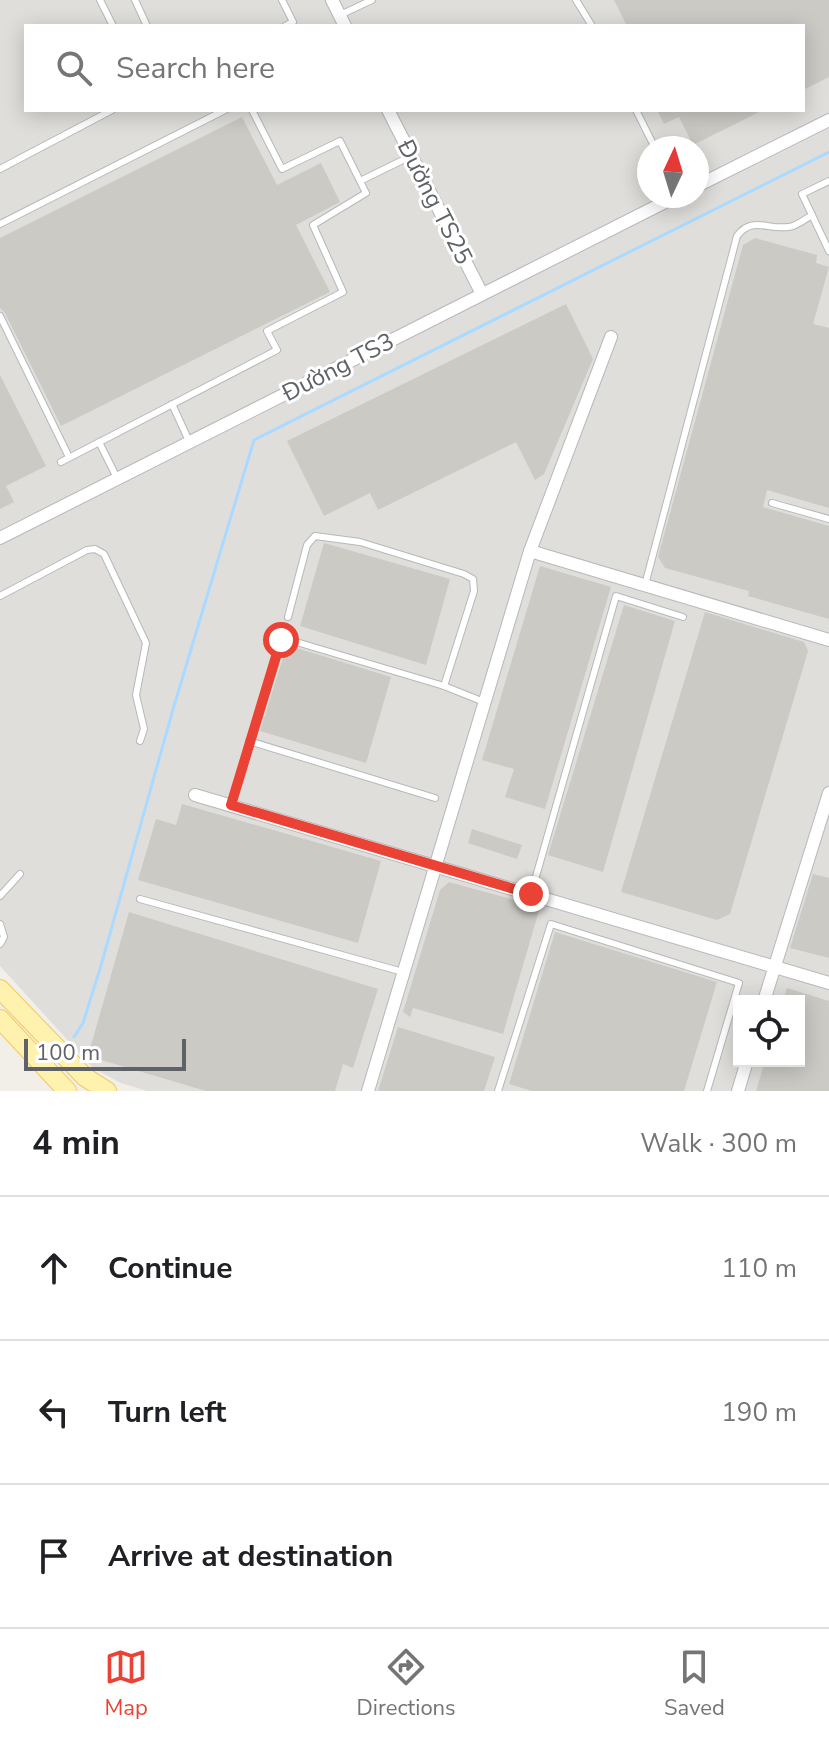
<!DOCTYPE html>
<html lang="en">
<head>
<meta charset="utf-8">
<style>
  body { margin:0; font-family:"Nunito Sans",sans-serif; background:#f2f2f2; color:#202124 }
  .controls { position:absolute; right:24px; bottom:24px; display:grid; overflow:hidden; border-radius:0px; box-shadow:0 4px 20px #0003 }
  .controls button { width:72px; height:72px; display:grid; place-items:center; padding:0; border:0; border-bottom:2px solid #e0e0e0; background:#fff; color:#202124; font:40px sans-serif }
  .compass { position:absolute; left:637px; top:136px; width:72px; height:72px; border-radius:50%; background:#fff; box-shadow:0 4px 20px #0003; rotate:4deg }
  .scale { position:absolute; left:24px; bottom:20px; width:162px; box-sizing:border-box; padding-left:8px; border:4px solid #5f6368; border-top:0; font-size:22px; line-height:28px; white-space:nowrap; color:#5f6368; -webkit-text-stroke:6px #fff; paint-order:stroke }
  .stop { position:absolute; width:24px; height:24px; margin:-18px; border:6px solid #ea4335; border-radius:50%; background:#fff }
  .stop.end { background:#ea4335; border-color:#fff; box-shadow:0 2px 8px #0008 }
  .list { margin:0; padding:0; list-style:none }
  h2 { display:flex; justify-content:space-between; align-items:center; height:104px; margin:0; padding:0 32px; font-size:34px }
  h2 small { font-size:26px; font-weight:400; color:#757577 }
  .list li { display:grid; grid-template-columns:52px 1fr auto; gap:24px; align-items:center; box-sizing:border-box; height:144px; padding:0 32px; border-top:2px solid #e0e0e0 }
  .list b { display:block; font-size:30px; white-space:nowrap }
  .list em { font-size:26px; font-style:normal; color:#757577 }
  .icon { flex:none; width:44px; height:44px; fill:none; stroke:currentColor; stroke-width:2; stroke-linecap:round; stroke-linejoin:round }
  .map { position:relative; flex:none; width:829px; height:1091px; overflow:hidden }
  .search { position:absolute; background:#fff; box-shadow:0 4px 20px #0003; left:24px; right:24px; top:24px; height:88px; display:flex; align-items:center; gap:20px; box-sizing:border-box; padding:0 28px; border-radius:0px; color:#757577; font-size:30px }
  .sheet { height:536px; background:#fff }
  nav { display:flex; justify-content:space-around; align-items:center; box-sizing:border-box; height:112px; border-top:2px solid #e0e0e0; background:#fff; font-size:22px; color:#757577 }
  nav a { display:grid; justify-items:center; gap:4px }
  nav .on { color:#ea4335 }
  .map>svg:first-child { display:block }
</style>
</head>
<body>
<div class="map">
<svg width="829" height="1091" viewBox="0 0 829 1091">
  <rect width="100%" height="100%" fill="#f1efe8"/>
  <path fill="#e0deda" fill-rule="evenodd" d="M 0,0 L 829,0 L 829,1091 L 147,1091 L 121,1083 L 93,1068 L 0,966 ZM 26,26 L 803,26 L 803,110 L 26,110 ZM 649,148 L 697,148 L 697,196 L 649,196 ZM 739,1001 L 799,1001 L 799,1061 L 739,1061 Z"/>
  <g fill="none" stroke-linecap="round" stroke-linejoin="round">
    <path stroke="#aadaff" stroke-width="3" d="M 74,1037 L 83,1023 L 100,969 L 174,706 L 254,440 L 829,152"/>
  </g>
  <g fill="#cccac5">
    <path d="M 614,0 L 829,0 L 829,77 L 803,90 L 803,26 L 627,26 Z"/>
    <path d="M 657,110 L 763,110 L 693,145 L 679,117 L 664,124 Z"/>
    <path d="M 242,117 L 277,185 L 321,163 L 340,202 L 296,225 L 330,292 L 61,426 L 5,313 L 0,308 L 0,238 Z"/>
    <path d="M 755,238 L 817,255 L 816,263 L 829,267 L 813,324 L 829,328 L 829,508 L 767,490 L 763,507 L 829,526 L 829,619 L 748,596 L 749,591 L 665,568 L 658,557 L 743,245 Z"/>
    <path d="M 566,304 L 593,359 L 544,474 L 535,480 L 516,442 L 378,510 L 370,493 L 324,516 L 287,441 Z"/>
    <path d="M 0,375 L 46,466 L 6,486 L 14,502 L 0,509 Z"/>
    <path d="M 324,543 L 450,579 L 426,665 L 300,626 Z"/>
    <path d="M 540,566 L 611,587 L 545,809 L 505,797 L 514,769 L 482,760 Z"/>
    <path d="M 624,605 L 675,621 L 603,872 L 548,855 Z"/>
    <path d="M 705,612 L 804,642 L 808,651 L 730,914 L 717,920 L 621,892 Z"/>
    <path d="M 287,645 L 391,677 L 366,763 L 260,731 Z"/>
    <path d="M 182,804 L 381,861 L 358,943 L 138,880 L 156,819 L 176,825 Z"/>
    <path d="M 472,829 L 522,845 L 517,859 L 468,843 Z"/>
    <path d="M 813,874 L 829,878 L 829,958 L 790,948 Z"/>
    <path d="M 449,882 L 540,907 L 503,1034 L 413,1008 L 410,1017 L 403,1012 L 440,890 Z"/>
    <path d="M 129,912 L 378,989 L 353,1068 L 343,1064 L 335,1091 L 206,1091 L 88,1056 Z"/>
    <path d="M 555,932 L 717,982 L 684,1091 L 532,1091 L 509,1084 Z"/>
    <path d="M 787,988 L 829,1001 L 829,1091 L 756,1091 L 765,1061 L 799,1061 L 799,1001 L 783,1001 Z"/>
    <path d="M 398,1027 L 495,1057 L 484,1091 L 378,1091 Z"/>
  </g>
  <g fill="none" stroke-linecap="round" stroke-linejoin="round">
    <defs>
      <g id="service">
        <path d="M 100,0 L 113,26"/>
        <path d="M 135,0 L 147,26"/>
        <path d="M 282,0 L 293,22 L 285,26"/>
        <path d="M 576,0 L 592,26"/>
        <path d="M 340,15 L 372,0"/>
        <path d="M 252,110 L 282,169 L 340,141 L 360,181"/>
        <path d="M 636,110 L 655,148"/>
        <path d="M 0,169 L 112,110"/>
        <path d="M 829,181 L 802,194 L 829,251"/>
        <path d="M 0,224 L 225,110"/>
        <path d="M 0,316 L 69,457"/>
        <path d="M 172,404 L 189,441"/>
        <path d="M 99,442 L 117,478"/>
        <path d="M 61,462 L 277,350 L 267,331 L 343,292 L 313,225 L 366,193 L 360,181 L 411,156"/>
        <path d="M 772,503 L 829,519"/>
        <path d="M 645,585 L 737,236 C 752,216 767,230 788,227 C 796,227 805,219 812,215"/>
        <path d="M 0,596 L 87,550 L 95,549 L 104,554 L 146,643 L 136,695 L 144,729 L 140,741"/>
        <path d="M 288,617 L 307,545 L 315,536 L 360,542 L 464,574 L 473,579 L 474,591 L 444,686"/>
        <path d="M 249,741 L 435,798"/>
        <path d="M 231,805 L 283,638 L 444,686 L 484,702"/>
        <path d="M 531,894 L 616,596 L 683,617"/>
        <path d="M 0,896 L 20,874"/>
        <path d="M 140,899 L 403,972"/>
        <path d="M 0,924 L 4,937 L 0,944"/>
        <path d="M 498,1091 L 551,924 L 739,983 L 707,1091"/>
      </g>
      <g id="minor">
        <path d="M 332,0 L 345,26"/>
        <path d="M 388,110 L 482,294"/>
        <path d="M 697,186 L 829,120"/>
        <path d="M 0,538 L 677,196"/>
        <path d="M 530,551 L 829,640"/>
        <path d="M 195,795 L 829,983"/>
        <path d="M 764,1001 L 829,793"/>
        <path d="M 368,1091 L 530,551 L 611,337"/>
        <path d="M 738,1091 L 747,1061"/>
      </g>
      <g id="primary">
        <path d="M 0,989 L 85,1077 L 107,1091"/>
        <path d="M 0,1019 L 67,1091"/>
      </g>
    </defs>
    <use href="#service" stroke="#b5b8bc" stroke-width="8"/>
    <use href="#minor" stroke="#b5b8bc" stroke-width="14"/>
    <use href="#primary" stroke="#f2c960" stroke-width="20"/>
    <use href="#service" stroke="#fff" stroke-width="6"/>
    <use href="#minor" stroke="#fff" stroke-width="12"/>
    <use href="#primary" stroke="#fff2af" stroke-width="18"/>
  </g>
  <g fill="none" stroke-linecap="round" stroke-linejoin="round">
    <path stroke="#ea4335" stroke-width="10" d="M 281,640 L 231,805 L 531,894"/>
  </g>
  <g text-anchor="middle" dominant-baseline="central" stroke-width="6" stroke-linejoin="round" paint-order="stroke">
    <g font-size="24" fill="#5f6368" stroke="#fff">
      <text transform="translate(435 202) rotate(63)">Đường TS25</text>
      <text transform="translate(338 367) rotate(-27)">Đường TS3</text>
    </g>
  </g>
</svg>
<div class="controls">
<button><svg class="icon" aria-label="locate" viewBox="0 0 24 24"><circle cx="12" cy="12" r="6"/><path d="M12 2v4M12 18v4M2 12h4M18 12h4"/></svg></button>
</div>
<svg class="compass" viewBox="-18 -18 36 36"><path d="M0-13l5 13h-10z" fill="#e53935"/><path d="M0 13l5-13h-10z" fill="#757577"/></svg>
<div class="scale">100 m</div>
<div class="stop" style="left:281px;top:640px"></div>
<div class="stop end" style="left:531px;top:894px"></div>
<div class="search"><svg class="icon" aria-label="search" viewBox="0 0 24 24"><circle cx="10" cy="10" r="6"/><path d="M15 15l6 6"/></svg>Search here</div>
</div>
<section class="sheet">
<h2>4 min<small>Walk · 300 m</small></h2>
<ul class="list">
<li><svg class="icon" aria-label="ahead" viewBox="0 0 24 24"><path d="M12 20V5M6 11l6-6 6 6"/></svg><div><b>Continue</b></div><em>110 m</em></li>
<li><svg class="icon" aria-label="left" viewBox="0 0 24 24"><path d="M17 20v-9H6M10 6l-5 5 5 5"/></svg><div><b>Turn left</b></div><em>190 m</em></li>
<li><svg class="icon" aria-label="arrive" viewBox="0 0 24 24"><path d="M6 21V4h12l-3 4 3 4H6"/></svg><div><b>Arrive at destination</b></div></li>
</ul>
</section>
<nav>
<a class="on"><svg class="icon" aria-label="map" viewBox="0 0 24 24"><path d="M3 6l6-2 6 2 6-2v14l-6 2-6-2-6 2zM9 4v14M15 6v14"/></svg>Map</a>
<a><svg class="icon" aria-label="directions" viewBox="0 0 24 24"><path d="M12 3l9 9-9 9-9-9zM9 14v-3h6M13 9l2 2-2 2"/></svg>Directions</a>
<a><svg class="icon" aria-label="saved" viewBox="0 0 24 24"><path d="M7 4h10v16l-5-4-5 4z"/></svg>Saved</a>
</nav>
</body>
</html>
